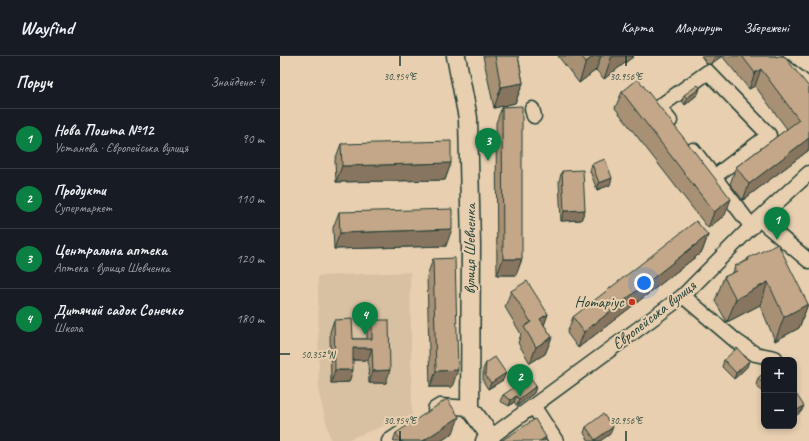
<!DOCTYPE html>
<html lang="uk">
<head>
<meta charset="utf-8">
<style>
  body { margin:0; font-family:Caveat,sans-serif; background:#242831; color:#f1f3f6 }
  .controls { position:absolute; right:12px; bottom:12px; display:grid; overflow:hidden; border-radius:8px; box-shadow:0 2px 6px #0003 }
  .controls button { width:36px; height:36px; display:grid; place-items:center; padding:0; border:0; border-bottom:1px solid #363941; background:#171b24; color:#f1f3f6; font:20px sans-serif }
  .you { position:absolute; left:364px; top:227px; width:14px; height:14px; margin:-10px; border:3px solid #fff; border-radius:50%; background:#1a73e8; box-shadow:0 0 0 6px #1a73e833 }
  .badge { display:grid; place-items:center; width:26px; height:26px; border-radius:50%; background:#0b8043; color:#fff; font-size:13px; font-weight:700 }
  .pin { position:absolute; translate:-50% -33px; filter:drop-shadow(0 1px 2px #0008) }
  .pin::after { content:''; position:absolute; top:21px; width:14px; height:12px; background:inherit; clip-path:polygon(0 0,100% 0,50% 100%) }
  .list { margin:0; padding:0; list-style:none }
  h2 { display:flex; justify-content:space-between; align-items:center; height:52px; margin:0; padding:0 16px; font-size:17px }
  h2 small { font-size:13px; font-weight:400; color:#9ea1a6 }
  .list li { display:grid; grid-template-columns:26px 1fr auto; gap:12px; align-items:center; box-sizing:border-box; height:60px; padding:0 16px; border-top:1px solid #363941 }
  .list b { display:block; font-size:15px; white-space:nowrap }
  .list p { margin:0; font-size:13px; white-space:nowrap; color:#9ea1a6 }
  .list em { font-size:13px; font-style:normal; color:#9ea1a6 }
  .map { position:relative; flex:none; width:529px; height:385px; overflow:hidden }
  header { display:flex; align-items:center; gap:24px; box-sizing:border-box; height:56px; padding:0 20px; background:#171b24; border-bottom:1px solid #363941 }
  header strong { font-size:19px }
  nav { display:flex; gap:22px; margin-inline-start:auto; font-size:14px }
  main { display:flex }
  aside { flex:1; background:#171b24 }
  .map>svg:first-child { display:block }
</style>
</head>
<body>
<header>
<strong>Wayfind</strong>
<nav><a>Карта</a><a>Маршрут</a><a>Збережені</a></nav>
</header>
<main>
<aside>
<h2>Поруч<small>Знайдено: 4</small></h2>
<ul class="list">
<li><span class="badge">1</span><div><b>Нова Пошта №12</b><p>Установа · Європейська вулиця</p></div><em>90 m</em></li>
<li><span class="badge">2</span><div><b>Продукти</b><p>Супермаркет</p></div><em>110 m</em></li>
<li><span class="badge">3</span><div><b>Центральна аптека</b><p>Аптека · вулиця Шевченка</p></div><em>120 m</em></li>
<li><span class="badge">4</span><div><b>Дитячий садок Сонечко</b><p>Школа</p></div><em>180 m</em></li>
</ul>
</aside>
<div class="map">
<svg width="529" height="385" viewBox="0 0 529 385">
  <rect width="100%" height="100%" fill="#e7cfb0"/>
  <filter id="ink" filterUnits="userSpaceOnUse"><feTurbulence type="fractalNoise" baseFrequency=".025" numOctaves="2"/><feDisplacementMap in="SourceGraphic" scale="8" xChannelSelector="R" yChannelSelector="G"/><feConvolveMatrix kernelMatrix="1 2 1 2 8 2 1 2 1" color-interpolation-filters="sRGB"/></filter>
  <g filter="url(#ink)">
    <path fill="#d8c0a2" d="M 130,216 L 132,359 L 64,385 L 51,385 L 39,338 L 38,220 Z"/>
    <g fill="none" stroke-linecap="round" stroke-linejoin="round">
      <defs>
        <g id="minor">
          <path d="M 491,0 L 529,30"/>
          <path d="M 252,53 L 254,60"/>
          <path d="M 390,65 L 379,51 L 428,16 L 489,79 L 434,121 L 472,171"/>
          <path d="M 413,94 L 434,121"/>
          <path d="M 479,163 L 529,205"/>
          <path d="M 403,240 L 456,285 L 475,298 L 495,302"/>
          <path d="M 254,351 L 276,385"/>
          <path d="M 155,353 L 160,350 L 190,352"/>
          <path d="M 211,381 L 403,240 L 479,163 L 529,117"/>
          <path d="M 109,385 L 130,371"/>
        </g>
        <path id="major" d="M 176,0 L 188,62 L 191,190 L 190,352 L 211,381 L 205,385"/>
      </defs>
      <use href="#minor" stroke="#1f3d34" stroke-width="17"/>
      <use href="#major" stroke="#1f3d34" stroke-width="21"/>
      <use href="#minor" stroke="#e7cfb0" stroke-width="14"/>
      <use href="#major" stroke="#e7cfb0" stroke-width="18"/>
    </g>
    <g fill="#a89075" stroke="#1f3d34">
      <path d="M 203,0 L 238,0 L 243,27 L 235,47 L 214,52 Z"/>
      <path d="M 278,0 L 354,0 L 324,23 L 316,14 L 299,27 Z"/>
      <path d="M 421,0 L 496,0 L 529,31 L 529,94 L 463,144 L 450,128 L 456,111 L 507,73 L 475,30 L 469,33 L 442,0 L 431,8 L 427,8 Z"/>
      <path d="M 420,32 L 418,38 L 405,49 L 402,45 L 404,39 Z"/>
      <path d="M 342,36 L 445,159 L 428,172 L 335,52 Z"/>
      <path d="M 222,51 L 242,203 L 236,219 L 217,219 L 216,67 Z"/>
      <path d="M 61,88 L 171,107 L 165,124 L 56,126 L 55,104 Z"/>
      <path d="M 312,108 L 330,129 L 317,134 L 310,115 Z"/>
      <path d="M 282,115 L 305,154 L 301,164 L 281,165 L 279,125 Z"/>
      <path d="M 59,156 L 166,190 L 54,193 L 53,172 Z"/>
      <path d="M 428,179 L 422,196 L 298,292 L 287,277 L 293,261 Z"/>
      <path d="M 468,202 L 528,248 L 519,272 L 495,285 L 480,249 L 447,266 L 435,245 L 444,221 L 453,217 L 455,210 L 466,205 Z"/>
      <path d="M 153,203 L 172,331 L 150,331 L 147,220 Z"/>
      <path d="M 231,235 L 268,258 L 264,269 L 272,281 L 265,298 L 250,307 L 238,287 L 241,278 L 225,251 Z"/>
      <path d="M 54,264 L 73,283 L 87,283 L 87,276 L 92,264 L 106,327 L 89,327 L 88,304 L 73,304 L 69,326 L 51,327 L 50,276 Z"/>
      <path d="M 444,304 L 467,311 L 454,323 L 442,311 Z"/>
      <path d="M 206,307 L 223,324 L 208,333 L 203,325 L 203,313 Z"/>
      <path d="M 484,317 L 484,338 L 476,329 L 478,322 Z"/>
      <path d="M 256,330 L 254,337 L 237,350 L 234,346 L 229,350 L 220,345 L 223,339 Z"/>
      <path d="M 306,371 L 330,378 L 320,385 L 309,385 L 304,377 Z"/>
      <path d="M 116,377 L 173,377 L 161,385 L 113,385 Z"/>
    </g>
    <g fill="#88755f" stroke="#1f3d34">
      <path d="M 314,0 L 321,0 L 316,14 L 299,27 L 306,6 Z"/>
      <path d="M 334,0 L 354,0 L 324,23 L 331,2 Z"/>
      <path d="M 435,0 L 442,0 L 431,8 Z"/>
      <path d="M 481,13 L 475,30 L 469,33 L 475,17 Z"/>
      <path d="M 243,27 L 235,47 L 214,52 L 221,31 Z"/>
      <path d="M 420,32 L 418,38 L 405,49 L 407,42 Z"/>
      <path d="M 529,82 L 529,94 L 463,144 L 469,128 Z"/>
      <path d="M 171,107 L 165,124 L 56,126 L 62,110 Z"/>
      <path d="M 332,122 L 330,129 L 317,134 L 319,127 Z"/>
      <path d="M 451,143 L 445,159 L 428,172 L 434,156 Z"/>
      <path d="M 305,154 L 301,164 L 281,165 L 284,155 Z"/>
      <path d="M 172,173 L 166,190 L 54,193 L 60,177 Z"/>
      <path d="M 428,179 L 422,196 L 298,292 L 304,276 Z"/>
      <path d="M 223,203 L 242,203 L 236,219 L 217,219 Z"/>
      <path d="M 488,226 L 480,249 L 447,266 L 456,243 Z"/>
      <path d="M 528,248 L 519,272 L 495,285 L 504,261 Z"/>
      <path d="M 268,258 L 262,275 L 260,263 Z"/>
      <path d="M 272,281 L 265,298 L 250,307 L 256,291 Z"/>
      <path d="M 73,292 L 92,292 L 88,304 L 68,304 Z"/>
      <path d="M 469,305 L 467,311 L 454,323 L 456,317 Z"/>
      <path d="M 55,314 L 73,314 L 69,326 L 51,327 Z"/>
      <path d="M 110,314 L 106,327 L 89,327 L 93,315 Z"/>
      <path d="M 178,314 L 172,331 L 150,331 L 156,315 Z"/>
      <path d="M 226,317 L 223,324 L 208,333 L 211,327 Z"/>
      <path d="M 256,330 L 254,337 L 237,350 L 239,343 Z"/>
      <path d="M 236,340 L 234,346 L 229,350 L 231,344 Z"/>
      <path d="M 524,350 L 521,356 L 514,361 L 514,356 Z"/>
      <path d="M 179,361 L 173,377 L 161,385 L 143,385 Z"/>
      <path d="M 333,371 L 330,378 L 320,385 L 315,385 L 315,384 Z"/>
      <path d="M 266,381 L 265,385 L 260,385 Z"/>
    </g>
    <g fill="#c3a788" stroke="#1f3d34">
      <path d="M 215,0 L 238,0 L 243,27 L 221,31 Z"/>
      <path d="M 301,0 L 314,0 L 306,6 Z"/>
      <path d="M 462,0 L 496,0 L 496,1 L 498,0 L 504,0 L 529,31 L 529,82 L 469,128 L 456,111 L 519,64 L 481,13 L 475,17 Z"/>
      <path d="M 358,23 L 451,143 L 434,156 L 342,36 Z"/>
      <path d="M 418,29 L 420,32 L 407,42 L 404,39 Z"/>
      <path d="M 242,50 L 242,203 L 223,203 L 222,51 Z"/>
      <path d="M 171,85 L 171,107 L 62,110 L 61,88 Z"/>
      <path d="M 325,103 L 332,122 L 319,127 L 312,108 Z"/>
      <path d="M 303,114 L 305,154 L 284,155 L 282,115 Z"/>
      <path d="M 172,153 L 172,173 L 60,177 L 59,156 Z"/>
      <path d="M 416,165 L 428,179 L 304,276 L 293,261 Z"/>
      <path d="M 498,188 L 528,248 L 504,261 L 488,226 L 456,243 L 444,221 L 457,215 L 455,210 L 469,204 L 468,202 Z"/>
      <path d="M 175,202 L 178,314 L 156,315 L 153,203 Z"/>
      <path d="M 247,225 L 268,258 L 260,263 L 272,281 L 256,291 L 244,271 L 251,266 L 231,235 Z"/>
      <path d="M 72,263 L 73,283 L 92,283 L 92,264 L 109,264 L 110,314 L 93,315 L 92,292 L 73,292 L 73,314 L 55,314 L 54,264 Z"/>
      <path d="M 457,292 L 469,305 L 456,317 L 444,304 Z"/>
      <path d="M 215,301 L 226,317 L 211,327 L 205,319 L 206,307 Z"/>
      <path d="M 484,317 L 484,329 L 478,322 Z"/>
      <path d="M 249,321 L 256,330 L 239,343 L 236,340 L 231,344 L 223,339 Z"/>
      <path d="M 514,335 L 524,350 L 514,356 Z"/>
      <path d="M 167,343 L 179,361 L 143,385 L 121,385 L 116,377 Z"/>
      <path d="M 323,358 L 333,371 L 315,384 L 306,371 Z"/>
      <path d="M 255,363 L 266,381 L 260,385 L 221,385 Z"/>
    </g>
  </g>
  <path fill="none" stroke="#1f3d34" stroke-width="1.5" d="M 120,0 L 120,10M 346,0 L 346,10M 0,298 L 10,298M 120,375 L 120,385M 346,375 L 346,385"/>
  <circle fill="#c8321e" stroke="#e7cfb0" stroke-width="1.5" cx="352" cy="246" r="4"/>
  <g text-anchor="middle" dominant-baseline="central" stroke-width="4" stroke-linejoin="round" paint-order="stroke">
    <g font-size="16" fill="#1f3d34" stroke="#e7cfb0">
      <text transform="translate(190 193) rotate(-90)">вулиця Шевченка</text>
      <text transform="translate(374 259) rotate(-38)">Європейська вулиця</text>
    </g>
    <g font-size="16" fill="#1f3d34" stroke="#e7cfb0" text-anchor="end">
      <text x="344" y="246">Нотаріус</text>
    </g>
  </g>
  <g font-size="10" text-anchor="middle" fill="#1f3d34" stroke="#e7cfb0" stroke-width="4" stroke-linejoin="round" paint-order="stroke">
    <text x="120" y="24">30.954°E</text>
    <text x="346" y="24">30.956°E</text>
    <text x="38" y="302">50.352°N</text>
    <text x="120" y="368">30.954°E</text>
    <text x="346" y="368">30.956°E</text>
  </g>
</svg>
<div class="controls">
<button>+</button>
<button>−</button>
</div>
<div class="you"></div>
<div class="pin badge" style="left:497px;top:184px">1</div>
<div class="pin badge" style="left:240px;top:341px">2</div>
<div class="pin badge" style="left:208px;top:105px">3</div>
<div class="pin badge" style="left:85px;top:279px">4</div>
</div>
</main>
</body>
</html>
